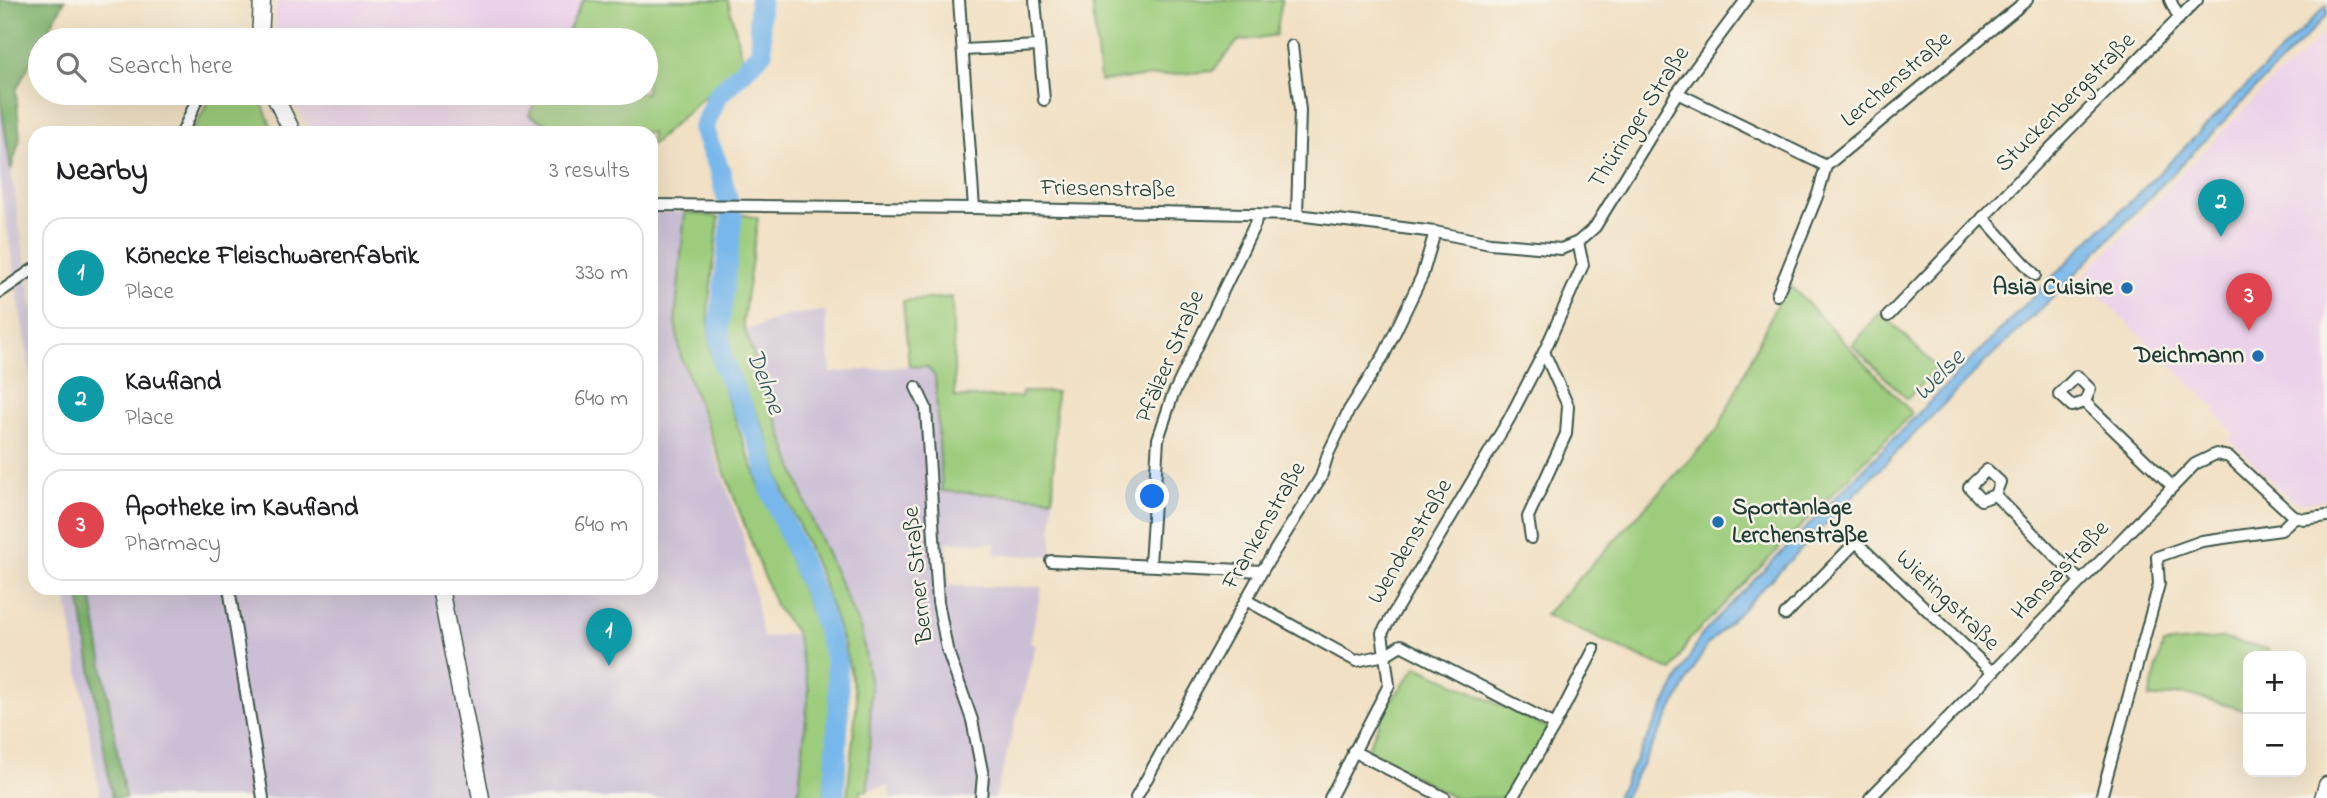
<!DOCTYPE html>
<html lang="en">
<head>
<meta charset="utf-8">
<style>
  body { margin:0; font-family:"Indie Flower",sans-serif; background:#f6f6f6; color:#202124 }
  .controls { position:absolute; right:21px; bottom:21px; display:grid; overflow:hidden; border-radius:14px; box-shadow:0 7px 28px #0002 }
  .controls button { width:63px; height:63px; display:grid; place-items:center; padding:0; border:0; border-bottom:2px solid #e0e0e0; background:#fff; color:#202124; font:35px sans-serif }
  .you { position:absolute; left:1153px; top:497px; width:24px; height:24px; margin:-18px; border:5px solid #fff; border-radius:50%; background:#1a73e8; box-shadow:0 0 0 10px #1a73e833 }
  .badge { display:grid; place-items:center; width:46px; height:46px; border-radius:50%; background:#0f766e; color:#fff; font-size:23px; font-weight:700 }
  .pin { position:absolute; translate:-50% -58px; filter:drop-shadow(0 2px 4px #0008) }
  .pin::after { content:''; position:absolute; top:37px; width:24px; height:21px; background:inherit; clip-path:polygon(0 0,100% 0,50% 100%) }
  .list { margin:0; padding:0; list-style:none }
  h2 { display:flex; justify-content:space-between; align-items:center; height:91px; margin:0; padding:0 28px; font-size:30px }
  h2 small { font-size:23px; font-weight:400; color:#757577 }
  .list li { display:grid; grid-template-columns:46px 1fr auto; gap:21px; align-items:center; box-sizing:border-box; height:112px; margin:0 14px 14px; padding:0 14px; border:2px solid #e0e0e0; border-radius:21px }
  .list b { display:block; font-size:26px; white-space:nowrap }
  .list p { margin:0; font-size:23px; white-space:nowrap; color:#757577 }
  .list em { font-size:23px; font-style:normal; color:#757577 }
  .icon { flex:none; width:38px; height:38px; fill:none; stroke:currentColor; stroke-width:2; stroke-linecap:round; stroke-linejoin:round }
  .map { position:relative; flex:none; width:2327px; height:798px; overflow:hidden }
  .search { position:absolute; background:#fff; box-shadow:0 7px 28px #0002; left:28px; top:28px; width:630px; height:77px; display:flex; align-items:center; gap:18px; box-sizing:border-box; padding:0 24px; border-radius:38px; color:#757577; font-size:26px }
  .panel { position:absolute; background:#fff; box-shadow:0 7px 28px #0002; left:28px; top:126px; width:630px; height:469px; border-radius:21px }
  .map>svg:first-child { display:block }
</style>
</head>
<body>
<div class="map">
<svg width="2327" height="798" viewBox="0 0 2327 798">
  <rect width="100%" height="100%" fill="#f7f3e8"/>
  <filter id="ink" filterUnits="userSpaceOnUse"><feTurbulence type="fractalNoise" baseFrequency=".0143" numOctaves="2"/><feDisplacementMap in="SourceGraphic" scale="14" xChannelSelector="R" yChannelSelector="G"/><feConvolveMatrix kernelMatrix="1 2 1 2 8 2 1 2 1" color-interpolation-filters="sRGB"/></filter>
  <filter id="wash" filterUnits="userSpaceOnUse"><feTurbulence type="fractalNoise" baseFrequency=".00686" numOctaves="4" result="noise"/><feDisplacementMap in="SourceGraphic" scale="28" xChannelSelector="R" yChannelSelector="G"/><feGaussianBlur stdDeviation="1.57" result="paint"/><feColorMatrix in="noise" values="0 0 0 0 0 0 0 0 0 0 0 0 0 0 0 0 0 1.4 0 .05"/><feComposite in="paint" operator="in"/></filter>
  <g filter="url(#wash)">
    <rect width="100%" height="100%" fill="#f1e0c3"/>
    <g fill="#ecd1ea">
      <path d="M 277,0 L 583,0 L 564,40 L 276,40 L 275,11 Z"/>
      <path d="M 2327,30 L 2327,500 L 2301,503 L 2289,498 L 2229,439 L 2234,433 L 2215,413 L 2217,410 L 2081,278 L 2277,75 L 2296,61 Z"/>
      <path d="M 290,93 L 539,93 L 529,115 L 564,133 L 312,133 Z"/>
    </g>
    <g fill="#cbbfd5">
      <path d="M 0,98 L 35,325 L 35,403 L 0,184 Z"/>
      <path d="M 685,212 L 675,323 L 681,357 L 743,535 L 763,638 L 796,633 L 809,689 L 798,798 L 125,798 L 90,588 L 651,588 L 651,213 Z"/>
      <path d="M 825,311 L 831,373 L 909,366 L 927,367 L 935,376 L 942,490 L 1053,498 L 1052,556 L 995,555 L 995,543 L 947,542 L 948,586 L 1042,587 L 1030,643 L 1036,645 L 995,798 L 891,798 L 888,786 L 868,790 L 871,687 L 861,631 L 812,520 L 745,331 L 788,315 Z"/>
      <path d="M 65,588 L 78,588 L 112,798 L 100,798 Z"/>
    </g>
    <g fill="#9ccc7b" stroke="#5e8458" stroke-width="2">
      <path d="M 583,0 L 728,0 L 743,61 L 651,146 L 651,133 L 564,133 L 529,115 L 539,93 L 646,93 L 646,40 L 564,40 Z"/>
      <path d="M 1092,0 L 1282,0 L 1276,35 L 1238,41 L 1213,71 L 1100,81 Z"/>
      <path d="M 213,93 L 258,93 L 274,133 L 192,133 Z"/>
      <path d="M 685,212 L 719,217 L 708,310 L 711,354 L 763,495 L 829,656 L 830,715 L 824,798 L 798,798 L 809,689 L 796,633 L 775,605 L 681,357 L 675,323 Z"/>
      <path d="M 741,214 L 758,218 L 743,321 L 745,331 L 812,520 L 861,631 L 871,687 L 868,790 L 860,791 L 860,798 L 847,798 L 857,699 L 844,645 L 821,577 L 781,484 L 765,430 L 730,363 L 726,324 Z"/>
      <path d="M 1787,282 L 1912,413 L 1690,639 L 1672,671 L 1545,615 L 1718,429 Z"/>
      <path d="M 952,297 L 955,397 L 1021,397 L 1022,392 L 1056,392 L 1053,498 L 942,491 L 935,376 L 927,367 L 909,366 L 903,301 Z"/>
      <path d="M 1881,312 L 1937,368 L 1907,399 L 1852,345 Z"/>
      <path d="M 2221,638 L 2268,649 L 2266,656 L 2248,656 L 2248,711 L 2185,694 L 2149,698 L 2163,644 Z"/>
      <path d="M 1417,666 L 1549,728 L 1508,798 L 1454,798 L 1367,750 L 1385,709 Z"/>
    </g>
    <g fill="#7db06b" stroke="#4e7650" stroke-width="2">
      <path d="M 0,0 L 65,0 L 43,40 L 40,40 L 40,45 L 16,90 L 20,139 L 11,170 L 0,98 Z"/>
      <path d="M 78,588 L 90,588 L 125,798 L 112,798 Z"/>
    </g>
    <path fill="#77b7eb" stroke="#4b7a90" stroke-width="2" d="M 2327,5 L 2327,15 L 2049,301 L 1985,362 L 1707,645 L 1624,798 L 1616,798 L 1700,637 L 1720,615 L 2081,248 L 2138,194 Z"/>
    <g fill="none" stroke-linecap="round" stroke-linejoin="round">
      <path stroke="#77b7eb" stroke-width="21" d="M 760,0 L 759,17 L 762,52 L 717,96 L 703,129 L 720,171 L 732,218 L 719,327 L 722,361 L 761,449 L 772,493 L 818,603 L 836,660 L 839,701 L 834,798"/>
    </g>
  </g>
  <g filter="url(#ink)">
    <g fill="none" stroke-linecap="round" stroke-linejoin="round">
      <defs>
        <g id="street">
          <path d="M 959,0 L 974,208"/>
          <path d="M 1035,0 L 1044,100"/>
          <path d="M 2170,0 L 2179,18"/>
          <path d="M 1292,46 L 1300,110 L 1297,215"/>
          <path d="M 963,50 L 1038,46"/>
          <path d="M 1677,93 L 1826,166"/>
          <path d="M 182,133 L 200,93"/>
          <path d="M 651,205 L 974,208 L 1297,215 L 1435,232 L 1490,243 L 1561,249 L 1578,242 L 1595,227 L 1677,93 L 1746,0"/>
          <path d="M 1983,217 L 2035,275"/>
          <path d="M 0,292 L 35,268"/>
          <path d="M 1777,295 L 1818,194 L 1826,166 L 2027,0"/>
          <path d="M 1888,316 L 2029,170 L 2197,0"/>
          <path d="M 916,387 L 926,408 L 938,602 L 947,649 L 972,720 L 983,776 L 981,798"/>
          <path d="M 2085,402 L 2072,406 L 2059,394 L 2077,376 L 2090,389 L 2085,402 L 2172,486"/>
          <path d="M 1995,495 L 1981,500 L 1969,487 L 1987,470 L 2000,482 L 1995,495 L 2080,581"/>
          <path d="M 1531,538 L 1528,517 L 1566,434 L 1568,406 L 1544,352"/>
          <path d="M 1051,561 L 1262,571"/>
          <path d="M 1150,565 L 1158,439 L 1172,397 L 1255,224 L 1257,214"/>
          <path d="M 229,588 L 263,798"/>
          <path d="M 1246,600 L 1356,661 L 1385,655 L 1401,645 L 1555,725"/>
          <path d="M 1785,615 L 1856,542 L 1992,672"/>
          <path d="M 1353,751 L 1445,798"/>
          <path d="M 1136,798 L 1262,571 L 1321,477 L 1328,454 L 1349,410 L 1384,355 L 1422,276 L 1435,232"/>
          <path d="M 1330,798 L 1389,685 L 1382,633 L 1509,419 L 1544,352 L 1583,265 L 1578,242"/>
          <path d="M 1512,798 L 1555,725 L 1594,649"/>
          <path d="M 1870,798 L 2195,464 L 2216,454 L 2229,457 L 2294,517 L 2304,519 L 2327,516"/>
          <path d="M 2101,798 L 2159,584 L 2157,557 L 2202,541 L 2281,530 L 2294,517"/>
        </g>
        <g id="secondary">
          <path d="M 260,40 L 262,0"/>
          <path d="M 273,93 L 293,133"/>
          <path d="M 440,588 L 481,798"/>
          <path d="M 2323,798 L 2327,785"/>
        </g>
      </defs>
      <use href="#street" stroke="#3e5549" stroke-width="14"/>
      <use href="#secondary" stroke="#3e5549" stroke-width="19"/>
      <use href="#street" stroke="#fff" stroke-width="10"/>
      <use href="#secondary" stroke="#fff" stroke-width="16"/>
    </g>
  </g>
  <g fill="#1f6fb2" stroke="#f7f3e8" stroke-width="2.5">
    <circle cx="2127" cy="288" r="7"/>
    <circle cx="2258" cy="356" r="7"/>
    <circle cx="1718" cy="522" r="7"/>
  </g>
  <g text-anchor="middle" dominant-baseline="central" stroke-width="5" stroke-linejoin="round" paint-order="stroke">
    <g font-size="24" fill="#1f3d34" stroke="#f7f3e8">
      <text transform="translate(1897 80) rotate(-40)">Lerchenstraße</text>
      <text transform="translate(2066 103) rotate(-45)">Stuckenbergstraße</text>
      <text transform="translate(1640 118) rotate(-57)">Thüringer Straße</text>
      <text transform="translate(1108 190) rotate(1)">Friesenstraße</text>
      <text transform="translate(1171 357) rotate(-67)">Pfälzer Straße</text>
      <text transform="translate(1265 526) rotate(-60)">Frankenstraße</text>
      <text transform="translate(1411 542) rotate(-59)">Wendenstraße</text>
      <text transform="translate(2061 571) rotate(-46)">Hansastraße</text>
      <text transform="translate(919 575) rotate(-96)">Berner Straße</text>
      <text transform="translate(1947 601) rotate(44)">Wietingstraße</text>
    </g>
    <g font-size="24" font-weight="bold" fill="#1f3d34" stroke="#f7f3e8" text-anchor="end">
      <text x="2113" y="288">Asia Cuisine</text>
      <text x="2244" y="356">Deichmann</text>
      <text x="1732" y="508" text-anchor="start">Sportanlage<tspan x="1732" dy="28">Lerchenstraße</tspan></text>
    </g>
    <g font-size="26" font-style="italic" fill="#355c62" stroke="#f7f3e8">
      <text transform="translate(1940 376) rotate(-45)">Welse</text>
      <text transform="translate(764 382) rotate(69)">Delme</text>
    </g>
  </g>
</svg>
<div class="controls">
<button>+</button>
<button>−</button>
</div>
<div class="you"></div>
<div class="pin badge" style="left:609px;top:666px;background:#0f9aa8">1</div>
<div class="pin badge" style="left:2221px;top:237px;background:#0f9aa8">2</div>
<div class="pin badge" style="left:2249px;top:331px;background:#e0444e">3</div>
<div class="search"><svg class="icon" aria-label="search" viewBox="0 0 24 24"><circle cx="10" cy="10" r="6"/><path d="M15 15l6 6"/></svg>Search here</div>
<section class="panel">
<h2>Nearby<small>3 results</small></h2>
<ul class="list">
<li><span class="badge" style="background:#0f9aa8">1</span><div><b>Könecke Fleischwarenfabrik</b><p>Place</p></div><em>330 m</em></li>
<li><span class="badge" style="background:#0f9aa8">2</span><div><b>Kaufland</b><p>Place</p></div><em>640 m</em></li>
<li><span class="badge" style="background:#e0444e">3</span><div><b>Apotheke im Kaufland</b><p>Pharmacy</p></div><em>640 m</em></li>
</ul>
</section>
</div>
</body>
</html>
